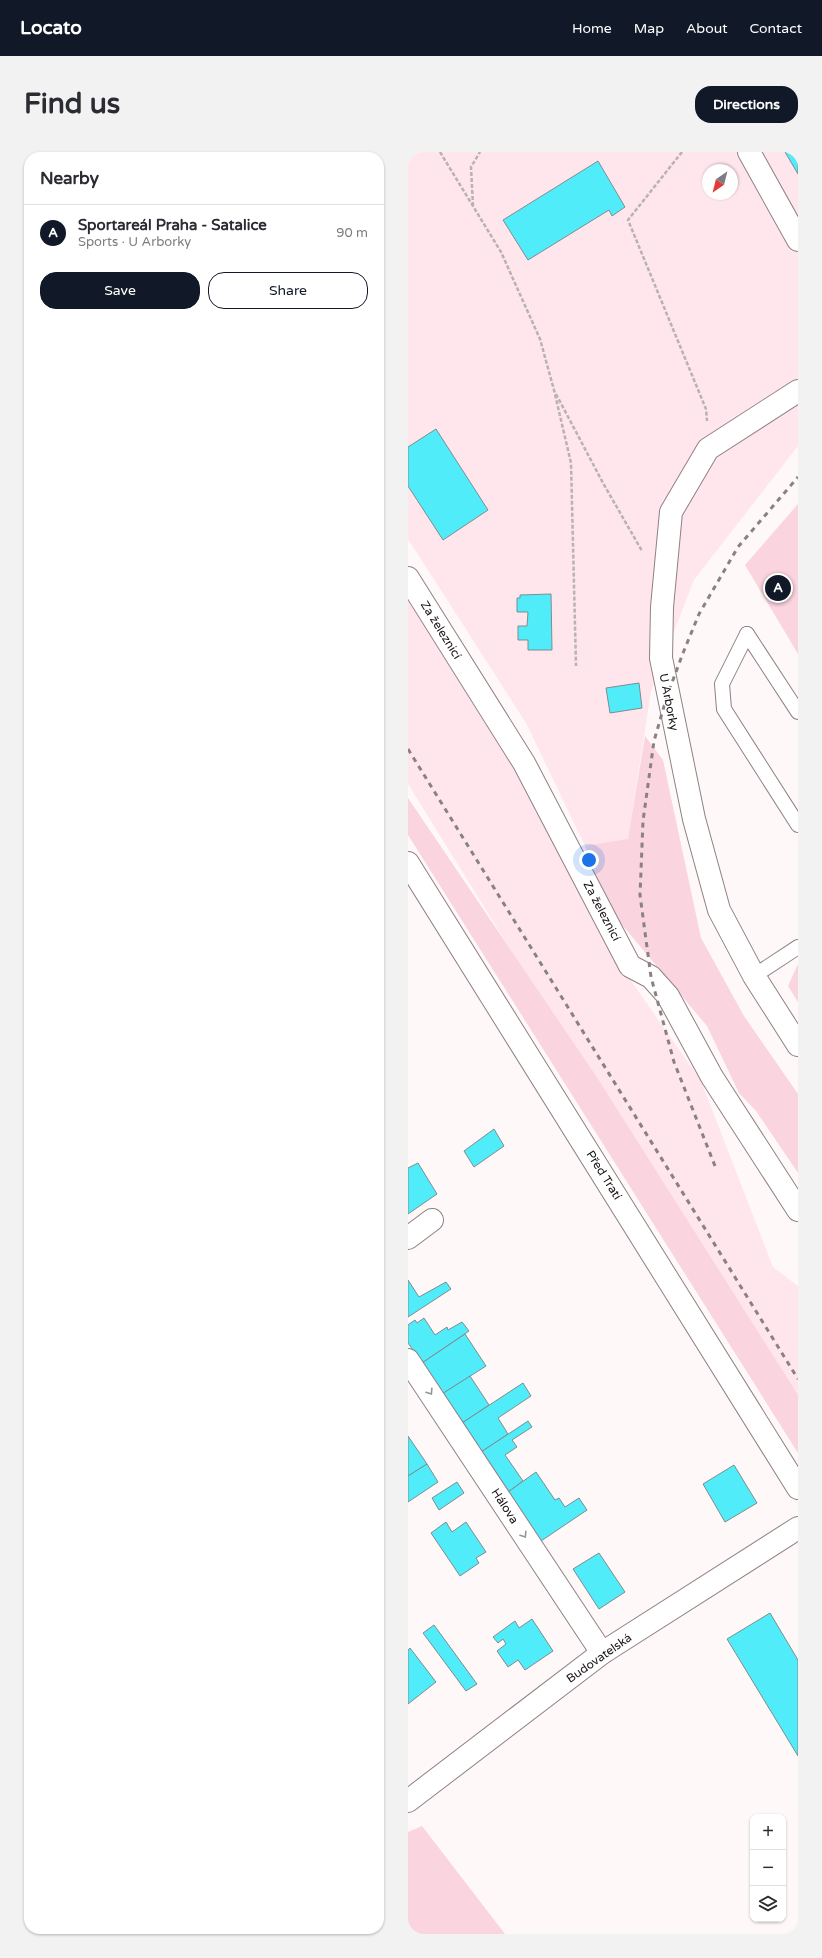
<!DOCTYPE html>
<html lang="en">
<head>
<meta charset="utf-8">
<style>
  body { margin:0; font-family:"Varela Round",sans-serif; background:#f2f2f3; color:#2b2b33 }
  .controls { position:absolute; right:12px; bottom:12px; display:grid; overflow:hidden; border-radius:8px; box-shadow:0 1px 3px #0004 }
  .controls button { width:36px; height:36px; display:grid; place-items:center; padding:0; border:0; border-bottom:1px solid #e1e1e2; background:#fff; color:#2b2b33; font:20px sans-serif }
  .compass { position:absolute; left:294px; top:12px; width:36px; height:36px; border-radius:50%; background:#fff; box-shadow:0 1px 3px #0004; rotate:215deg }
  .you { position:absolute; left:181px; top:708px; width:14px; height:14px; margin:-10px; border:3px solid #fff; border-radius:50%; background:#1a73e8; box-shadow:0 0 0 6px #1a73e833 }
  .badge { display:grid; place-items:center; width:26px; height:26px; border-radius:50%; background:#111827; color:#fff; font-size:13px; font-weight:700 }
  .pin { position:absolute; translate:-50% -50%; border:2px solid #fff; box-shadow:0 1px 4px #0006 }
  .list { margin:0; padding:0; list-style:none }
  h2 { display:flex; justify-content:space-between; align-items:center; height:52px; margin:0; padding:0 16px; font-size:17px }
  h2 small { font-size:13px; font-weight:400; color:#7c7c81 }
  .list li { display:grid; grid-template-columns:26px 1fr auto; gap:12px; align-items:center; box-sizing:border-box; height:56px; padding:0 16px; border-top:1px solid #e1e1e2 }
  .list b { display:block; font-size:15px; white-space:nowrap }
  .list p { margin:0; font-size:13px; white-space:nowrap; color:#7c7c81 }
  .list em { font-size:13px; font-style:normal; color:#7c7c81 }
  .actions { display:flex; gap:8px; padding:12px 16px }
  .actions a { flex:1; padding:9px 0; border:1px solid #111827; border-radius:16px; text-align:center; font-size:14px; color:#111827 }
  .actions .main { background:#111827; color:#fff }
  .icon { flex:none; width:22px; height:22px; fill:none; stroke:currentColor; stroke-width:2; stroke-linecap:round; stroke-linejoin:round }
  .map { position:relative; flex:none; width:390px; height:1782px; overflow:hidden; border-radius:16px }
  header { display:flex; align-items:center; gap:24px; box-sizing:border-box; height:56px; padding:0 20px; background:#111827; color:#fff }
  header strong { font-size:19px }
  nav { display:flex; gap:22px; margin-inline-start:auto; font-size:14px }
  .intro { display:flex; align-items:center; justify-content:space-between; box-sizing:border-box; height:96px; padding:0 24px }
  h1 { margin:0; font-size:28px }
  .button { padding:10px 18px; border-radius:16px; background:#111827; color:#fff; font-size:14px; font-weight:700 }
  main { display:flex; gap:24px; padding:0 24px }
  aside { flex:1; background:#fff; border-radius:16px; box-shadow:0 1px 3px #0004 }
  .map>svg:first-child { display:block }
</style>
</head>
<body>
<header>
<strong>Locato</strong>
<nav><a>Home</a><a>Map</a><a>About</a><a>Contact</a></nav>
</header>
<div class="intro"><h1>Find us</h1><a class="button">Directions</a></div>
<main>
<aside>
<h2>Nearby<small></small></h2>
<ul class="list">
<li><span class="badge">A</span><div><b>Sportareál Praha - Satalice</b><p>Sports · U Arborky</p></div><em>90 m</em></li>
</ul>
<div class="actions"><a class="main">Save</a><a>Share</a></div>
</aside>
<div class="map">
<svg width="390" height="1782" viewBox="0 0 390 1782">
  <rect width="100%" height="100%" fill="#fef8f9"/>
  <g fill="#ffe6ec" fill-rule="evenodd">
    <path d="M 0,0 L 390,0 L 390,294 L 286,428 L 243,539 L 220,688 L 177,694 L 118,571 L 0,387 ZM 300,18 L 324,18 L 324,42 L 300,42 Z"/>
    <path d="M 0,440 L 109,617 L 219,823 L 293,929 L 365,1115 L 390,1134 L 390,1262 L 0,632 Z"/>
  </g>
  <g fill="#fad4de">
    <path d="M 390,352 L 390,502 L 337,413 Z"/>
    <path d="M 237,584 L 255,608 L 293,786 L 336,864 L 390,942 L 390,1021 L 348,959 L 331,941 L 299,874 L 194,749 L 177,694 L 220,687 Z"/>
    <path d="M 0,646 L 190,927 L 390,1243 L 390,1301 L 0,683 Z"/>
    <path d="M 390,812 L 390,850 L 380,834 Z"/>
    <path d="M 14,1674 L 97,1782 L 0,1782 L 0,1680 Z"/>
  </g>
  <g fill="#51ecf9" stroke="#7e8d8f">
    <path d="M 377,0 L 390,0 L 390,22 Z"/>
    <path d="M 190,9 L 217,55 L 204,64 L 201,58 L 120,108 L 95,68 Z"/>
    <path d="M 28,277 L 80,358 L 35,388 L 0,334 L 0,295 Z"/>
    <path d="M 143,442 L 144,498 L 120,498 L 120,488 L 110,488 L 110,474 L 119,474 L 120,460 L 109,460 L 109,446 L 112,446 L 112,443 Z"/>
    <path d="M 231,531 L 234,556 L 202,561 L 198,536 Z"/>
    <path d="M 86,977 L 96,994 L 66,1015 L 56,999 Z"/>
    <path d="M 10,1011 L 29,1042 L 0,1062 L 0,1016 Z"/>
    <path d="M 0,1128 L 11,1145 L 38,1130 L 43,1137 L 0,1165 Z"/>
    <path d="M 16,1166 L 27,1183 L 39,1175 L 40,1178 L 54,1170 L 61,1179 L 14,1211 L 0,1191 L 0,1173 L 7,1168 L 9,1171 Z"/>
    <path d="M 57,1182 L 78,1214 L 34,1242 L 14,1211 Z"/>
    <path d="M 62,1224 L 81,1253 L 54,1271 L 34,1242 Z"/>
    <path d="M 115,1231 L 123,1244 L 90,1266 L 100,1282 L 73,1300 L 54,1271 Z"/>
    <path d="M 120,1269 L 124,1275 L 104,1288 L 109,1295 L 97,1303 L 115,1329 L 100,1340 L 73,1300 Z"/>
    <path d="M 0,1284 L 19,1312 L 0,1324 Z"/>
    <path d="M 19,1312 L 30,1330 L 0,1350 L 0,1324 Z"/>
    <path d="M 326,1313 L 349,1351 L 317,1370 L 295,1332 Z"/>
    <path d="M 128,1320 L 147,1348 L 151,1346 L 157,1355 L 171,1346 L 179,1358 L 133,1389 L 100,1340 Z"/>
    <path d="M 49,1330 L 56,1341 L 31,1358 L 24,1346 Z"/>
    <path d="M 38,1370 L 44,1380 L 58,1370 L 78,1400 L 68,1406 L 71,1411 L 52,1424 L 23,1381 Z"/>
    <path d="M 191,1401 L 217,1440 L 191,1457 L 165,1417 Z"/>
    <path d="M 362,1461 L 390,1508 L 390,1604 L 319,1487 Z"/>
    <path d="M 124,1467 L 145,1499 L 117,1518 L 110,1508 L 100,1515 L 89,1499 L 98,1492 L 95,1487 L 90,1491 L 85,1485 L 107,1469 L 111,1476 Z"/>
    <path d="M 26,1473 L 69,1532 L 58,1539 L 15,1481 Z"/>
    <path d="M 2,1496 L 28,1530 L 0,1552 L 0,1498 Z"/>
  </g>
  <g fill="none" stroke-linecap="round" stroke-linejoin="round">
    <defs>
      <g id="service">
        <path d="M 339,482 L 314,532 L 316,557 L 390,673"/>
        <path d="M 339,482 L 390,560"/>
        <path d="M 346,824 L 390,795"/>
      </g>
      <g id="minor">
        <path d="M 341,0 L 390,88"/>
        <path d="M 390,239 L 300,297 L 263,360 L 254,455 L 253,506 L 286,667 L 311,758 L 346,824 L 390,893"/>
        <path d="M 0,426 L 116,611 L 222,814 L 243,825 L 260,844 L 304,925 L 390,1058"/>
        <path d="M 0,711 L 390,1336"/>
        <path d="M 0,1086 L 24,1068"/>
        <path d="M 0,1208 L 194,1501"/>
      </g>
      <path id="tertiary" d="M 0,1649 L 194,1501 L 390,1376"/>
    </defs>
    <use href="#service" stroke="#908185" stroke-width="16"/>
    <use href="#minor" stroke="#908185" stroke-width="24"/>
    <use href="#tertiary" stroke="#908185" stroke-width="24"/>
    <g stroke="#b8b2b3" stroke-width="2.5" stroke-dasharray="4 2" stroke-linecap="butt">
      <path d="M 32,0 L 93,100 L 132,187 L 146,238 L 163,311 L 168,514"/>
      <path d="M 274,0 L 220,68 L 298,257 L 299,269"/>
      <path d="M 65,54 L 63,15 L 72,0"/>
      <path d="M 148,242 L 195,331 L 234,399"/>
    </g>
    <use href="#service" stroke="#fff" stroke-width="14"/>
    <use href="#minor" stroke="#fff" stroke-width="22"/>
    <use href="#tertiary" stroke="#fff" stroke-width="22"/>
    <g stroke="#888283" stroke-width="3" stroke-dasharray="5 5" stroke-linecap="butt">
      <path d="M 0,597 L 390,1227"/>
      <path d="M 307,1014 L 266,910 L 243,825 L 232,743 L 235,669 L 246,589 L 259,544 L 275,501 L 291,462 L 330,395 L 390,325"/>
    </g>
  </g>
  <defs><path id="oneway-chevron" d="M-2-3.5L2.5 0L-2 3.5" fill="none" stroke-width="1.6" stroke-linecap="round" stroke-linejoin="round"/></defs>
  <g stroke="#989596">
    <use href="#oneway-chevron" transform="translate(22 1240) rotate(57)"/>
    <use href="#oneway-chevron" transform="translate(116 1383) rotate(57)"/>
  </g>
  <g text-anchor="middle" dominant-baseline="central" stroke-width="3" stroke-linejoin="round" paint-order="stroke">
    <g font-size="12" fill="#191415" stroke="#fff">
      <text transform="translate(33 478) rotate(58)">Za železnicí</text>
      <text transform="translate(261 550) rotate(79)">U Arborky</text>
      <text transform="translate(194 759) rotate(62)">Za železnicí</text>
      <text transform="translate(196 1023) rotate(58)">Před Tratí</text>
      <text transform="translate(97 1354) rotate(57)">Hálova</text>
      <text transform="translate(191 1506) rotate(-35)">Budovatelská</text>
    </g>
  </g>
</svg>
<div class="controls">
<button>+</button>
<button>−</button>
<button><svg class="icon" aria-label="layers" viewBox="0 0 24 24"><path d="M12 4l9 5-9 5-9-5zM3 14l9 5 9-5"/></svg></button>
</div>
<svg class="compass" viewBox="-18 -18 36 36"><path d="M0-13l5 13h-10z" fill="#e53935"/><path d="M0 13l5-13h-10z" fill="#7c7c81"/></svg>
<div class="you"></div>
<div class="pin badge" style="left:370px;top:436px">A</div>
</div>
</main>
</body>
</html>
